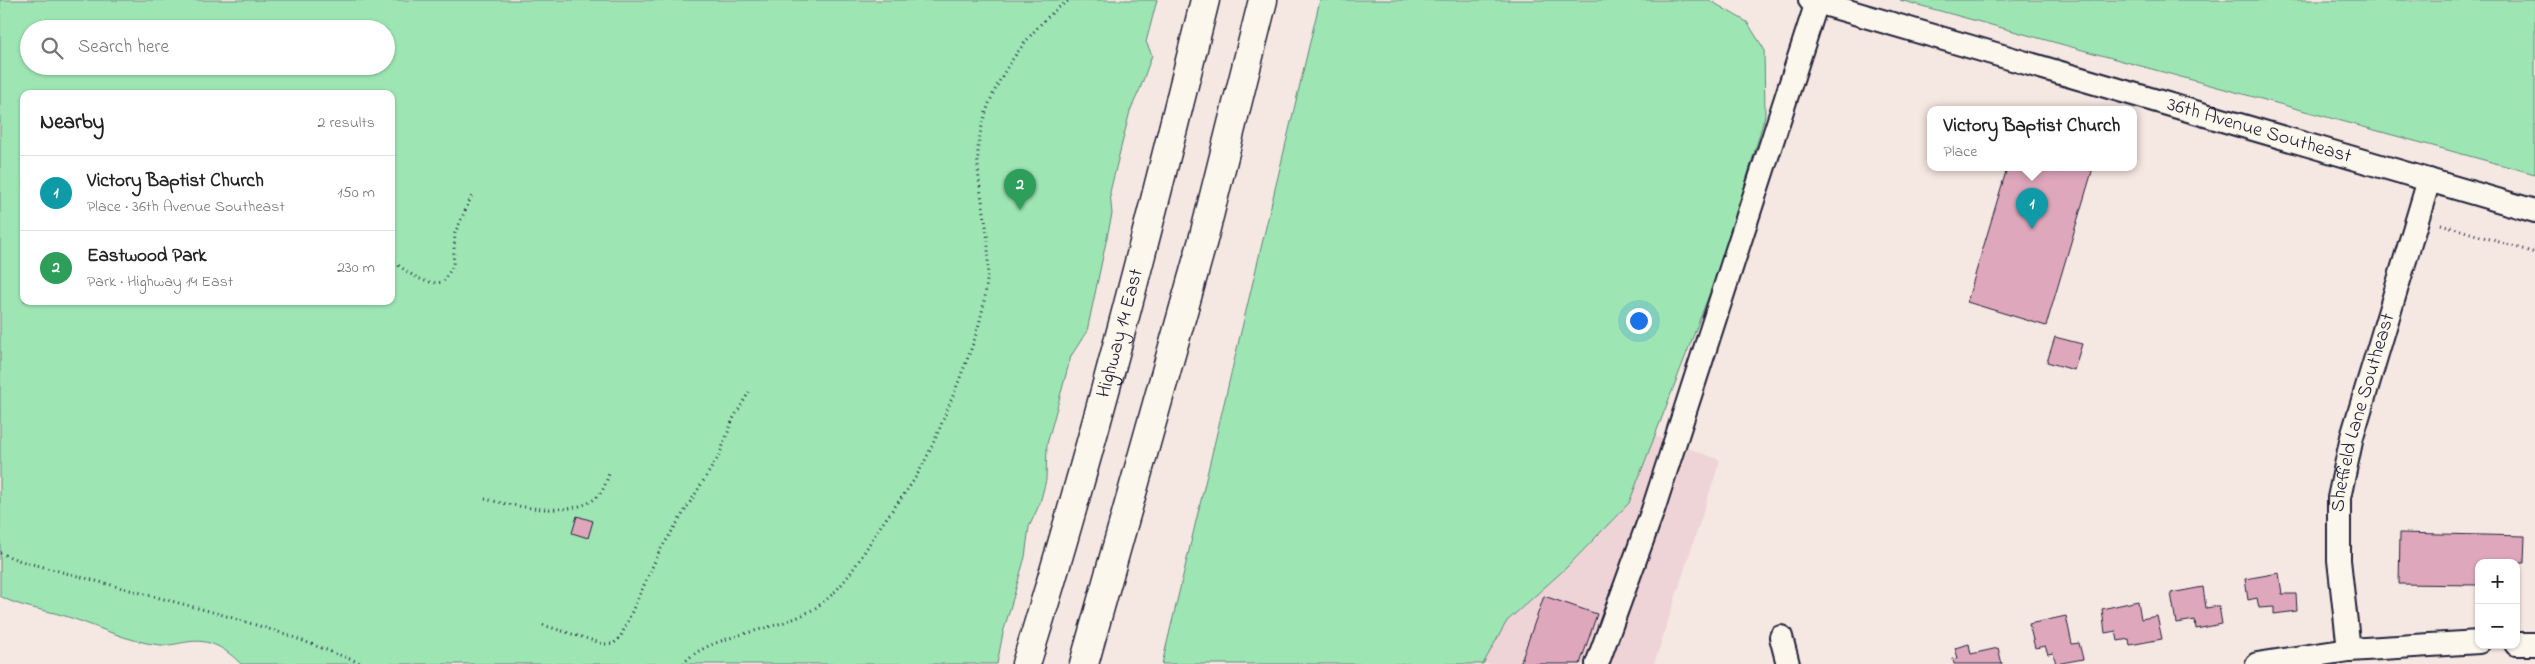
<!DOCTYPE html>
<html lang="en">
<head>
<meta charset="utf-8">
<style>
  body { margin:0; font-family:"Indie Flower",sans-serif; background:#f6f6f6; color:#222 }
  .controls { position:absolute; right:15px; bottom:15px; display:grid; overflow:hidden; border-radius:10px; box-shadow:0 1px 4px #0004 }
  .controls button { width:45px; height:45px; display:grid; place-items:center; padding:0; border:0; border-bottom:1px solid #e0e0e0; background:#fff; color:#222; font:25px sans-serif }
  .you { position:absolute; left:1638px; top:320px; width:18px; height:18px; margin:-12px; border:4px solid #fff; border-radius:50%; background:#1a73e8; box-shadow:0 0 0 8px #1a73e833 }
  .badge { display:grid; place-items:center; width:32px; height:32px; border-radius:50%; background:#ea580c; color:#fff; font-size:16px; font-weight:700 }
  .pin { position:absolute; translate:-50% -41px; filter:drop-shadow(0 1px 2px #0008) }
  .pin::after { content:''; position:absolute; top:26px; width:18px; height:15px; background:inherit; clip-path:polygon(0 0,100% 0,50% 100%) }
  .popup { position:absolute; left:1927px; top:106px; width:210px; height:65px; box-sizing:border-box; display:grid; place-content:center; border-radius:10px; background:#fff; filter:drop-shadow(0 1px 4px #0005); font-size:16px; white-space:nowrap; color:#767676 }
  .popup b { font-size:19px; color:#222 }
  .popup::after { content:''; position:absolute; left:50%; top:100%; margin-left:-10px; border:10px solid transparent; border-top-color:#fff }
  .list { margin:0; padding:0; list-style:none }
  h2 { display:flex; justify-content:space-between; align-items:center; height:65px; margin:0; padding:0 20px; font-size:21px }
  h2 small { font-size:16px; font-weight:400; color:#767676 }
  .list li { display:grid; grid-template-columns:32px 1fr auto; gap:15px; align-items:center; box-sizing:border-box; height:75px; padding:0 20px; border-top:1px solid #e0e0e0 }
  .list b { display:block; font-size:19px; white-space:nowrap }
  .list p { margin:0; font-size:16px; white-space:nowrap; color:#767676 }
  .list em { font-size:16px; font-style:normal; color:#767676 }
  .icon { flex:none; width:28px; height:28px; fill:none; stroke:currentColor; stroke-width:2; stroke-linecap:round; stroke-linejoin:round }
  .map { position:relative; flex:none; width:2535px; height:664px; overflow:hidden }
  .search { position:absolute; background:#fff; box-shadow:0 1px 4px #0004; left:20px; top:20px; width:375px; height:55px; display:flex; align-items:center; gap:12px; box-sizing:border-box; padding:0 18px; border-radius:28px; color:#767676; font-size:19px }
  .panel { position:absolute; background:#fff; box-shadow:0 1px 4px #0004; left:20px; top:90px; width:375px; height:215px; border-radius:10px }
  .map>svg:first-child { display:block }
</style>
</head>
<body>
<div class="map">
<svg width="2535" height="664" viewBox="0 0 2535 664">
  <rect width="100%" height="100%" fill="#f5e7e2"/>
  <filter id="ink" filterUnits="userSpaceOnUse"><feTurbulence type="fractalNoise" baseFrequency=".02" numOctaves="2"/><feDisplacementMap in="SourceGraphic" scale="10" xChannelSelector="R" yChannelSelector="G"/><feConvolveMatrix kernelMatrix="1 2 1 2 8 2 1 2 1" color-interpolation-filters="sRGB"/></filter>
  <g filter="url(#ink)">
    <path fill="#eed4d6" d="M 1654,436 L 1720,460 L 1654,664 L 1483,664 L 1507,621 L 1566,568 L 1629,503 Z"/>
    <g fill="#9de6b4" stroke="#608478" fill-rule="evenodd">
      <path d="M 0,0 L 1157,0 L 1146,42 L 1152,55 L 1140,89 L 1130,111 L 1110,192 L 1112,214 L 1087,331 L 1071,356 L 1047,444 L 1046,480 L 1040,503 L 1029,527 L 1025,557 L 1003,633 L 997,664 L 241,664 C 226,649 210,638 187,642 C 179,643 169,646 161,645 C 126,642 96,625 62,615 C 41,609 19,607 0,596 ZM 29,29 L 386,29 L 386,66 L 29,66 ZM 24,94 L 391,94 L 391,301 L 24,301 Z"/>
      <path d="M 1320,0 L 1709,0 L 1747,22 L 1764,49 L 1765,116 L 1724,256 L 1629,503 L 1566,568 L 1507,621 L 1483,664 L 1162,664 Z"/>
      <path d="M 1900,0 L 2535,0 L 2535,174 Z"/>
    </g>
    <g fill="#dea7bb" stroke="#22223b">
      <path d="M 2007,168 L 2093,168 L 2046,326 L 1967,302 Z"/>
      <path d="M 2055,337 L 2082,344 L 2074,370 L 2047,362 Z"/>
      <path d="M 577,516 L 593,521 L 588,538 L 572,533 Z"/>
      <path d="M 2400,533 L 2525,536 L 2524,563 L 2479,563 L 2479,585 L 2399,584 Z"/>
      <path d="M 2279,573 L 2282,594 L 2296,594 L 2297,611 L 2274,614 L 2274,607 L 2259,608 L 2257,598 L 2248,600 L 2245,579 Z"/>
      <path d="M 2203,587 L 2206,608 L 2219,606 L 2222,624 L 2196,629 L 2195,620 L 2176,623 L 2171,593 Z"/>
      <path d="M 1544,596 L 1597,614 L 1580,664 L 1520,664 Z"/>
      <path d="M 2138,601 L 2141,619 L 2157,616 L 2162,639 L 2130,645 L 2129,639 L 2118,641 L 2116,631 L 2105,633 L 2102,609 Z"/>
      <path d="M 2066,616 L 2072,644 L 2079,643 L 2083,659 L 2056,664 L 2053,653 L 2048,654 L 2045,646 L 2035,648 L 2029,624 Z"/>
      <path d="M 1969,644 L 1971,654 L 1998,648 L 2002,664 L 1954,664 L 1953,659 L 1958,658 L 1955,648 Z"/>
    </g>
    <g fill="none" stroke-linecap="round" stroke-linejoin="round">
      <defs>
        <g id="minor">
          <path id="s1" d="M 1810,0 L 2535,211"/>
          <path d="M 1781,637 L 1788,664"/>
          <path d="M 2516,644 L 2535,644"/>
          <path id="s2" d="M 2349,650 L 2339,560 L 2339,498 L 2352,437 L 2429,180"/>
          <path d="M 1597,664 L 1653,510 L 1817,2"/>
          <path d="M 2257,664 L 2349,650 L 2479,642"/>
        </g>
        <g id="major">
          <path id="s3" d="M 1026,664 C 1094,445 1150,223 1205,0"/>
          <path d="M 1084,664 L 1203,240 L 1263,0"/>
        </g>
      </defs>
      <use href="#minor" stroke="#22223b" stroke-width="26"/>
      <use href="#major" stroke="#22223b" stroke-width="31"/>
      <g stroke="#22223b" stroke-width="3" stroke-dasharray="1 4" stroke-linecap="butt">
        <path d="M 2441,224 L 2535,253"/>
        <path d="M 391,259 C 405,271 424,286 443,282 L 453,266 L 455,233 L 473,193"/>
        <path d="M 485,499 C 514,506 575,520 599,495 C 605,488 607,479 610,471"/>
        <path d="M 0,553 L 21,561 L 220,614 L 285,634 L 363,664"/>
        <path d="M 543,625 L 604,644 L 613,644 L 620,638 L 659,552 L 719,456 L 733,419 L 749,392"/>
        <path d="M 683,664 C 708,634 776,632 812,610 C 842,592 858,562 876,533 C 889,513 905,495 917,475 C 933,448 943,419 955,391 C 963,369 973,347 979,324 C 986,299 989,270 988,245 C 986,210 974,176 979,141 C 984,109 998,79 1017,53 C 1031,34 1049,12 1070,0"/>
      </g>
      <use href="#minor" stroke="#fbf7ec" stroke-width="22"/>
      <use href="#major" stroke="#fbf7ec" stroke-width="28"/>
    </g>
  </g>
  <g text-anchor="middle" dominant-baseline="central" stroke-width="4" stroke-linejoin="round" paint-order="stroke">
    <g font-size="20" fill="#22223b" stroke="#fbf7ec">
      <text stroke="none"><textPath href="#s1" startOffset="468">36th Avenue Southeast</textPath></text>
      <text stroke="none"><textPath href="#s3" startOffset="344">Highway 14 East</textPath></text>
      <text stroke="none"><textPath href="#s2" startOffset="241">Sheffield Lane Southeast</textPath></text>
    </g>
  </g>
</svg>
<div class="controls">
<button>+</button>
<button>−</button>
</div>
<div class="you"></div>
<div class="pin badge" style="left:2032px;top:229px;background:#0f9aa8">1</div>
<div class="popup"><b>Victory Baptist Church</b>Place</div>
<div class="pin badge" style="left:1020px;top:210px;background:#2e9e5b">2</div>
<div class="search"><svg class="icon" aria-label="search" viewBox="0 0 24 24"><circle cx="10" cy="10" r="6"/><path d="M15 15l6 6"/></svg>Search here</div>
<section class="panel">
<h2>Nearby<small>2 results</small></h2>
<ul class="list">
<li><span class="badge" style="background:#0f9aa8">1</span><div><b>Victory Baptist Church</b><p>Place · 36th Avenue Southeast</p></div><em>150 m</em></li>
<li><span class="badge" style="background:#2e9e5b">2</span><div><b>Eastwood Park</b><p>Park · Highway 14 East</p></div><em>230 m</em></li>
</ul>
</section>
</div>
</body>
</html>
